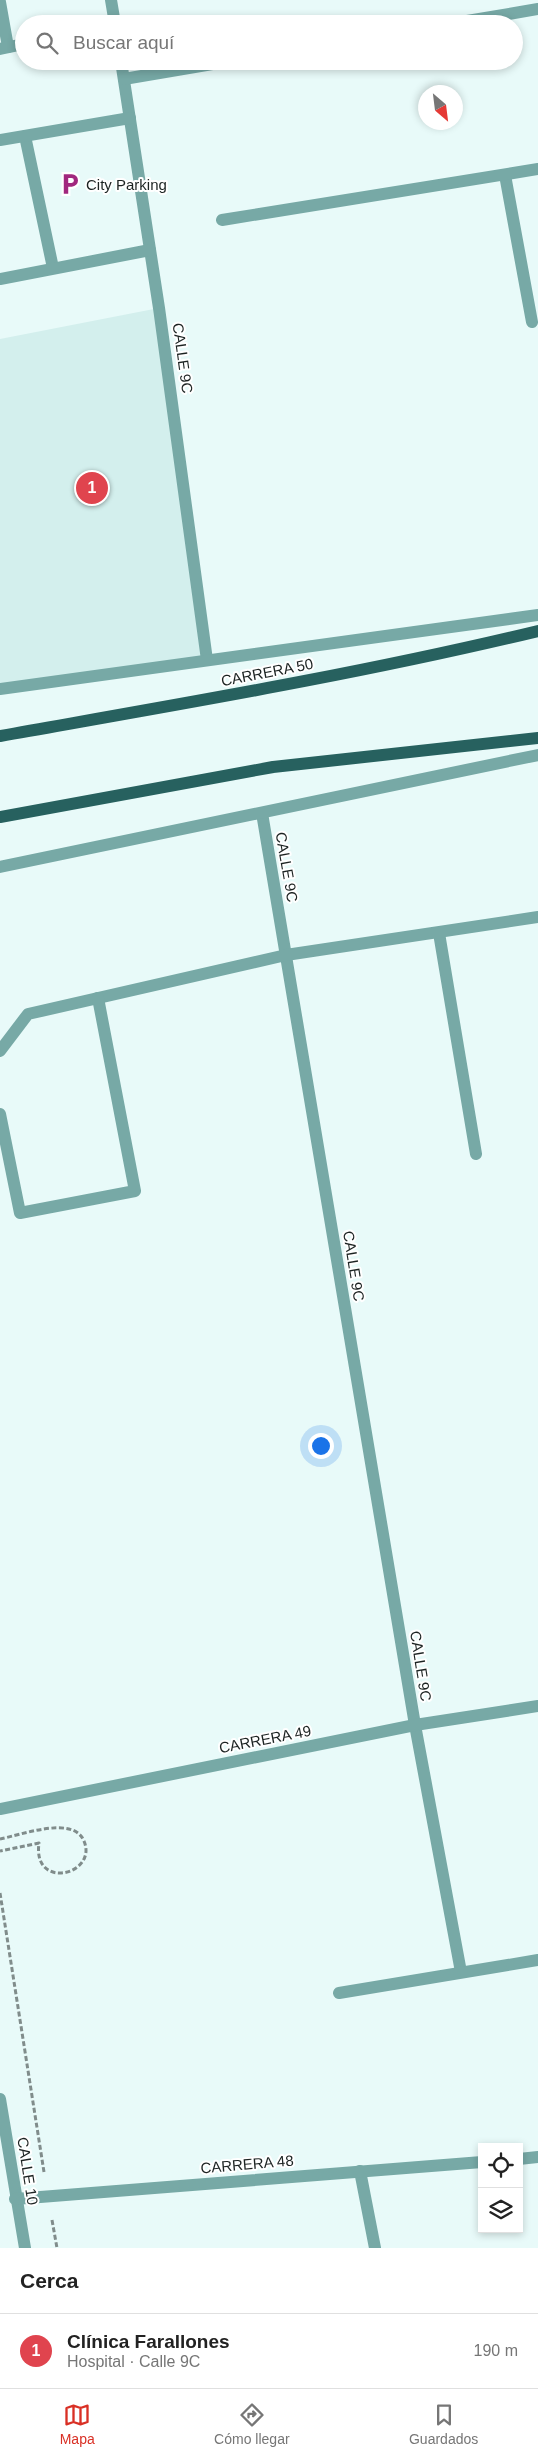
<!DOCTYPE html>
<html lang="es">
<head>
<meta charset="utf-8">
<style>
  body { margin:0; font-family:Helvetica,sans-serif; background:#f2f2f2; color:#222 }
  .controls { position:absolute; right:15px; bottom:15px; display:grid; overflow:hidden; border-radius:0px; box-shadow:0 2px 8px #0003 }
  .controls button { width:45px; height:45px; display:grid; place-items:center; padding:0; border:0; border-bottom:1px solid #e0e0e0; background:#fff; color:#222; font:25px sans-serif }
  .compass { position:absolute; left:418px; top:85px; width:45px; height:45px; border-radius:50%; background:#fff; box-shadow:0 2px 8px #0003; rotate:152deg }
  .you { position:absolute; left:320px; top:1445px; width:18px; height:18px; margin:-12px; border:4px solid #fff; border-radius:50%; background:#1a73e8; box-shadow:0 0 0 8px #1a73e833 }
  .badge { display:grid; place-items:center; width:32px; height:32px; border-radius:50%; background:#d93025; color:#fff; font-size:16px; font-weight:700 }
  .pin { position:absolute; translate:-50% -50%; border:2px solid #fff; box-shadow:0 1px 5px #0006 }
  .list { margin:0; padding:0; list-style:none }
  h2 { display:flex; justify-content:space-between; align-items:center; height:65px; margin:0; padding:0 20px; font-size:21px }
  h2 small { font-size:16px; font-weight:400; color:#767676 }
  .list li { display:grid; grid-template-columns:32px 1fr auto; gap:15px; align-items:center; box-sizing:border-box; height:75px; padding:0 20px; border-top:1px solid #e0e0e0 }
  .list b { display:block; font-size:19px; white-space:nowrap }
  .list p { margin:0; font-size:16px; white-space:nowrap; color:#767676 }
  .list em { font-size:16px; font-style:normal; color:#767676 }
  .icon { flex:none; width:28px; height:28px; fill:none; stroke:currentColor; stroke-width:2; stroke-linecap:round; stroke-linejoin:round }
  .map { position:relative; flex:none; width:538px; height:2248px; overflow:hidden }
  .search { position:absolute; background:#fff; box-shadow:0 2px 8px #0003; left:15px; right:15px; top:15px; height:55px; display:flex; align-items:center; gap:12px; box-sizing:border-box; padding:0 18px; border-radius:28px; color:#767676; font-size:19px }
  .sheet { height:140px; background:#fff }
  nav { display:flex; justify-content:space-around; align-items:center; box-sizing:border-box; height:70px; border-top:1px solid #e0e0e0; background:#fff; font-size:14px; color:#767676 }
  nav a { display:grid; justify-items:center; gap:2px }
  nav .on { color:#d93025 }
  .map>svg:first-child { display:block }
</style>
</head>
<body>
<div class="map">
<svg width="538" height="2248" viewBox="0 0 538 2248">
  <rect width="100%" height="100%" fill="#e8faf9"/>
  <path fill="#d3efed" d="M 159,308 L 207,660 L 0,689 L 0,339 Z"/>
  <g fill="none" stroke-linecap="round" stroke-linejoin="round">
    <g stroke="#808c8b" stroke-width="3" stroke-dasharray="5 2.5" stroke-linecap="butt">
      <path d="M 0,1839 C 21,1835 71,1816 83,1839 C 101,1874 32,1892 39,1843 L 0,1851"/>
      <path d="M 0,1893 L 44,2172"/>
      <path d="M 52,2220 L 57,2248"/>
    </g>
    <g stroke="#77a9a6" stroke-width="12">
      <path d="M 111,0 L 115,24"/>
      <path d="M 0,2 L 8,47"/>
      <path d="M 449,24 L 538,9"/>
      <path d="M 0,49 L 24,44"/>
      <path d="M 121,61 L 159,308 L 207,660"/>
      <path d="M 124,79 L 230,61"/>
      <path d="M 25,136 L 53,268"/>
      <path d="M 0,140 L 130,118"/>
      <path d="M 505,175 L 532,322"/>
      <path d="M 222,220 L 538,169"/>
      <path d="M 0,279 L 150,250"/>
      <path d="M 0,689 L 538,615"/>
      <path d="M 262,813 L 415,1725 L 461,1972"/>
      <path d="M 0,867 L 538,755"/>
      <path d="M 439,933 L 476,1154"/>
      <path d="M 0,1051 L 28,1014 L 286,955 L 538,917"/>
      <path d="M 0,1114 L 20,1213 L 135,1191 L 98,998"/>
      <path d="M 0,1809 L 415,1725 L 538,1706"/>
      <path d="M 339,1993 L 538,1960"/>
      <path d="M 0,2099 L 25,2248"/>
      <path d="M 519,2159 L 538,2157"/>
      <path d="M 360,2171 L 375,2248"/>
      <path d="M 15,2199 L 482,2162"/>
    </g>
    <g stroke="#27615f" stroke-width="12">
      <path d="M 0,736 C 180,704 360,674 538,631"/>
      <path d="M 0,817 L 273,767 L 538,738"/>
    </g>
  </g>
  <defs>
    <symbol id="parking-bare" viewBox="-9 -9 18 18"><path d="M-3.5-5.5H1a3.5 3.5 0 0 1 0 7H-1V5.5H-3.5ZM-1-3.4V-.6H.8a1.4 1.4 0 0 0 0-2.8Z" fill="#a1277e" stroke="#fff" stroke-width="2.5" paint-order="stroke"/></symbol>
  </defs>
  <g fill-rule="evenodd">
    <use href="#parking-bare" x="54" y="168" width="32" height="32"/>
  </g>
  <g text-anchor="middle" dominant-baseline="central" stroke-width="4" stroke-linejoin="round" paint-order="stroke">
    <g font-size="15" fill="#1c2322" stroke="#fff" text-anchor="start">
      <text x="86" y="184">City Parking</text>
    </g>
    <g font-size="15" fill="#1c2322" stroke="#fff">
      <text transform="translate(183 358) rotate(82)">CALLE 9C</text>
      <text transform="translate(267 672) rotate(-11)">CARRERA 50</text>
      <text transform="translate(287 867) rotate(80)">CALLE 9C</text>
      <text transform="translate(354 1266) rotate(81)">CALLE 9C</text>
      <text transform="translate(421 1666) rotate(81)">CALLE 9C</text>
      <text transform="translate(265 1739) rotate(-11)">CARRERA 49</text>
      <text transform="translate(247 2164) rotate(-5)">CARRERA 48</text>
      <text transform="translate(28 2171) rotate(81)">CALLE 10</text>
    </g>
  </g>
</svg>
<div class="controls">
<button><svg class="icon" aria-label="locate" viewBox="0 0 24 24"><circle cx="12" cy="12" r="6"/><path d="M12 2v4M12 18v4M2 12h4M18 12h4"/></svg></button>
<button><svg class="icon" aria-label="layers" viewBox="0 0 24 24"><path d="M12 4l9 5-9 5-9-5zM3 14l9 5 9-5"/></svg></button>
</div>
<svg class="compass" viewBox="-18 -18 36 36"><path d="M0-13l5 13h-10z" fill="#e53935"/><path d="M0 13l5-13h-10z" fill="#767676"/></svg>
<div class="you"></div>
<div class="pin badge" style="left:92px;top:488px;background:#e0444e">1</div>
<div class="search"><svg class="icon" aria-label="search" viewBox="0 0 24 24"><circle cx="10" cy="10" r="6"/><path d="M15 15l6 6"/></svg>Buscar aquí</div>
</div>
<section class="sheet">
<h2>Cerca<small></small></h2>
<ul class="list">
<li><span class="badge" style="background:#e0444e">1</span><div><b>Clínica Farallones</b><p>Hospital · Calle 9C</p></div><em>190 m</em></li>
</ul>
</section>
<nav>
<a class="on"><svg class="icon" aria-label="map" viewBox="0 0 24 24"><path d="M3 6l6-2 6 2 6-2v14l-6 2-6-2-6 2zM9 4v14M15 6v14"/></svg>Mapa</a>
<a><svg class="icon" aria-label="directions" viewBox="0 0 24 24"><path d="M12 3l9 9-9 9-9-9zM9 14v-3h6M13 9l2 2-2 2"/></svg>Cómo llegar</a>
<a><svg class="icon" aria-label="saved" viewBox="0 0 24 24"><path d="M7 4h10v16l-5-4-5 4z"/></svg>Guardados</a>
</nav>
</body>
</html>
